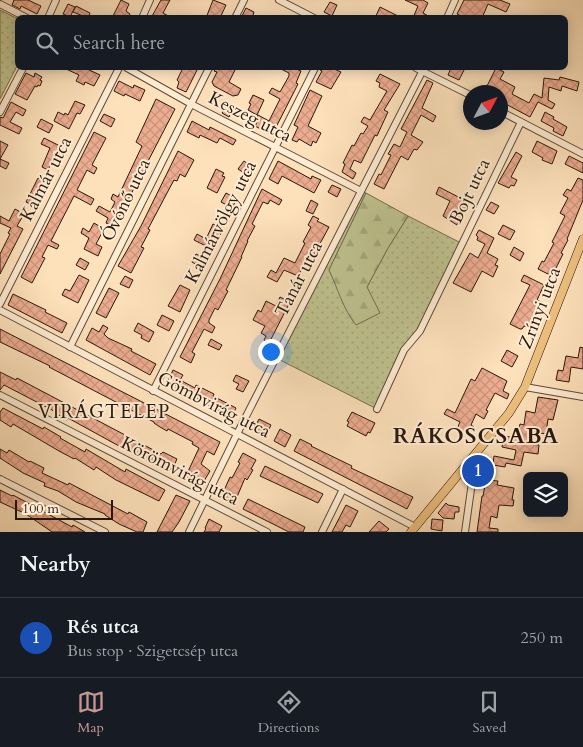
<!DOCTYPE html>
<html lang="en">
<head>
<meta charset="utf-8">
<style>
  body { margin:0; font-family:Cardo,serif; background:#242831; color:#f1f3f6 }
  .controls { position:absolute; right:15px; bottom:15px; display:grid; overflow:hidden; border-radius:8px; box-shadow:0 2px 12px #0003 }
  .controls button { width:45px; height:45px; display:grid; place-items:center; padding:0; border:0; border-bottom:1px solid #363941; background:#171b24; color:#f1f3f6; font:25px sans-serif }
  .compass { position:absolute; left:463px; top:85px; width:45px; height:45px; border-radius:50%; background:#171b24; box-shadow:0 2px 12px #0003; rotate:49deg }
  .scale { position:absolute; left:15px; bottom:12px; width:98px; box-sizing:border-box; padding-left:5px; border:2px solid #2a180c; border-top:0; font-size:14px; line-height:18px; white-space:nowrap; color:#2a180c; -webkit-text-stroke:4px #feecd3; paint-order:stroke }
  .you { position:absolute; left:270px; top:351px; width:18px; height:18px; margin:-12px; border:4px solid #fff; border-radius:50%; background:#1a73e8; box-shadow:0 0 0 8px #1a73e833 }
  .badge { display:grid; place-items:center; width:32px; height:32px; border-radius:50%; background:#c59692; color:#fff; font-size:16px; font-weight:700 }
  .pin { position:absolute; translate:-50% -50%; border:2px solid #fff; box-shadow:0 1px 5px #0006 }
  .list { margin:0; padding:0; list-style:none }
  h2 { display:flex; justify-content:space-between; align-items:center; height:65px; margin:0; padding:0 20px; font-size:21px }
  h2 small { font-size:16px; font-weight:400; color:#9ea1a6 }
  .list li { display:grid; grid-template-columns:32px 1fr auto; gap:15px; align-items:center; box-sizing:border-box; height:80px; padding:0 20px; border-top:1px solid #363941 }
  .list b { display:block; font-size:19px; white-space:nowrap }
  .list p { margin:0; font-size:16px; white-space:nowrap; color:#9ea1a6 }
  .list em { font-size:16px; font-style:normal; color:#9ea1a6 }
  .icon { flex:none; width:28px; height:28px; fill:none; stroke:currentColor; stroke-width:2; stroke-linecap:round; stroke-linejoin:round }
  .map { position:relative; flex:none; width:583px; height:532px; overflow:hidden }
  .search { position:absolute; background:#171b24; box-shadow:0 2px 12px #0003; left:15px; right:15px; top:15px; height:55px; display:flex; align-items:center; gap:12px; box-sizing:border-box; padding:0 18px; border-radius:8px; color:#9ea1a6; font-size:19px }
  .sheet { height:145px; background:#171b24 }
  nav { display:flex; justify-content:space-around; align-items:center; box-sizing:border-box; height:70px; border-top:1px solid #363941; background:#171b24; font-size:14px; color:#9ea1a6 }
  nav a { display:grid; justify-items:center; gap:2px }
  nav .on { color:#c59692 }
  .map>svg:first-child { display:block }
</style>
</head>
<body>
<div class="map">
<svg width="583" height="532" viewBox="0 0 583 532">
  <defs>
    <pattern id="grass-dots" width="8" height="8" patternUnits="userSpaceOnUse" patternTransform="scale(1.25)"><rect width="8" height="8" fill="#bfc390"/><path d="M2 2h.1M6 6h.1" fill="none" stroke="#a4a77b" stroke-width="1.8" stroke-linecap="round"/></pattern>
    <pattern id="forest-firs" width="22" height="20" patternUnits="userSpaceOnUse" patternTransform="scale(1.25)"><rect width="22" height="20" fill="#bfc390"/><path d="M5 1l3.5 6h-7zM16 11l3.5 6h-7z" fill="#a4a77b"/></pattern>
    <pattern id="building-cross-hatch" width="8" height="8" patternUnits="userSpaceOnUse" patternTransform="scale(1.25)"><rect width="8" height="8" fill="#ecac90"/><path d="M0 0l8 8M0 8l8-8" fill="none" stroke="#cb937b"/></pattern>
  </defs>
  <rect width="100%" height="100%" fill="#fde1bb"/>
  <filter id="stains"><feTurbulence type="fractalNoise" baseFrequency=".004" numOctaves="4"/><feColorMatrix values="0 0 0 0 .2 0 0 0 0 .09 0 0 0 0 .02 0 0 0 .5 -.17"/></filter>
  <radialGradient id="worn" r=".72"><stop offset=".6" stop-color="#630" stop-opacity="0"/><stop offset="1" stop-color="#630" stop-opacity=".3"/></radialGradient>
  <g fill="url(#grass-dots)" stroke="#746e4e">
    <path d="M 0,10 L 18,19 L 17,66 L 0,99 Z"/>
    <path d="M 361,191 L 366,193 L 329,270 L 338,288 L 367,287 L 388,248 L 408,216 L 461,243 L 420,331 L 408,344 L 377,409 L 276,358 Z"/>
  </g>
  <path fill="url(#forest-firs)" stroke="#746e4e" d="M 366,193 L 408,216 L 388,248 L 367,287 L 380,313 L 356,325 C 343,309 338,289 329,270 Z"/>
  <g fill="url(#building-cross-hatch)" stroke="#2a180c">
    <path d="M 14,0 L 28,0 L 41,6 L 37,14 L 21,6 L 20,9 L 12,5 Z"/>
    <path d="M 121,0 L 129,4 L 126,11 L 130,14 L 128,18 L 112,18 Z"/>
    <path d="M 161,0 L 170,0 L 163,13 L 172,18 L 151,18 Z"/>
    <path d="M 213,0 L 226,5 L 220,18 L 206,18 Z"/>
    <path d="M 405,0 L 423,0 L 428,3 L 423,13 L 432,18 L 413,18 L 418,6 Z"/>
    <path d="M 464,0 L 500,0 L 510,4 L 506,12 L 488,4 L 482,18 L 465,18 L 457,14 Z"/>
    <path d="M 330,2 L 337,5 L 332,16 L 324,12 Z"/>
    <path d="M 68,4 L 75,7 L 70,17 L 63,14 Z"/>
    <path d="M 76,6 L 90,13 L 88,18 L 73,12 Z"/>
    <path d="M 380,7 L 402,18 L 375,18 Z"/>
    <path d="M 246,8 L 254,12 L 252,18 L 241,18 Z"/>
    <path d="M 64,68 L 85,68 L 100,75 L 94,86 L 85,82 L 84,85 L 76,81 L 79,75 Z"/>
    <path d="M 183,68 L 198,68 L 186,92 L 177,88 L 179,82 L 177,80 Z"/>
    <path d="M 216,68 L 236,68 L 229,82 L 241,89 L 238,95 L 233,96 L 214,86 L 212,82 L 217,72 L 214,71 Z"/>
    <path d="M 279,68 L 294,68 L 301,71 L 296,83 L 298,84 L 272,135 L 255,126 L 257,122 L 255,120 L 258,115 L 269,121 L 280,99 L 269,93 L 272,88 L 280,92 L 289,76 L 289,73 Z"/>
    <path d="M 320,68 L 332,68 L 341,72 L 331,89 L 316,82 L 322,71 L 320,70 Z"/>
    <path d="M 451,68 L 465,68 L 459,80 L 448,75 Z"/>
    <path d="M 496,68 L 504,72 L 500,79 L 515,87 L 512,94 L 529,103 L 534,94 L 542,98 L 544,78 L 559,80 L 560,77 L 579,82 L 577,91 L 562,86 L 561,91 L 549,87 L 548,100 L 555,104 L 552,109 L 538,102 L 530,117 L 500,101 L 500,92 L 484,92 Z"/>
    <path d="M 26,73 L 34,77 L 35,73 L 42,77 L 40,80 L 42,81 L 40,86 L 38,85 L 37,87 L 35,86 L 27,100 L 15,94 Z"/>
    <path d="M 380,74 L 400,84 L 384,110 L 388,112 L 382,125 L 377,136 L 375,135 L 361,163 L 354,160 L 350,169 L 356,173 L 353,179 L 342,172 L 345,164 L 343,163 L 352,145 L 354,146 L 361,133 L 363,134 L 368,126 L 361,122 L 364,117 L 370,120 L 387,91 L 379,87 L 380,83 L 376,81 Z"/>
    <path d="M 427,80 L 433,83 L 422,108 L 436,116 L 433,122 L 421,115 L 411,135 L 423,142 L 417,150 L 414,149 L 408,160 L 401,156 L 384,189 L 374,184 L 379,174 L 381,175 L 391,155 L 388,154 L 394,144 L 400,147 L 407,132 L 401,129 Z"/>
    <path d="M 119,81 L 133,88 L 134,85 L 145,90 L 140,101 L 125,94 L 124,96 L 114,91 Z"/>
    <path d="M 310,90 L 322,96 L 308,126 L 321,133 L 316,143 L 313,141 L 311,146 L 299,139 L 297,142 L 292,140 L 298,127 L 294,125 Z"/>
    <path d="M 253,95 L 264,100 L 257,115 L 248,110 L 251,104 L 249,103 Z"/>
    <path d="M 156,99 L 175,109 L 114,227 L 106,223 L 108,218 L 96,211 L 99,206 L 110,212 L 115,202 L 111,199 L 113,194 L 118,197 L 142,146 L 136,142 Z"/>
    <path d="M 75,101 L 85,105 L 80,114 L 77,113 L 69,129 L 54,121 L 58,112 L 64,115 L 65,113 L 68,115 Z"/>
    <path d="M 11,102 L 26,110 L 23,116 L 16,112 L 10,122 L 22,128 L 19,134 L 0,125 L 0,117 L 3,118 Z"/>
    <path d="M 228,103 L 234,106 L 229,117 L 222,113 Z"/>
    <path d="M 545,112 L 554,117 L 553,119 L 567,127 L 563,136 L 553,131 L 554,128 L 541,121 Z"/>
    <path d="M 104,114 L 115,119 L 111,127 L 100,121 Z"/>
    <path d="M 41,119 L 53,125 L 49,133 L 37,127 Z"/>
    <path d="M 192,121 L 209,130 L 210,127 L 236,140 L 233,145 L 220,138 L 217,143 L 200,135 L 199,138 L 187,132 Z"/>
    <path d="M 94,132 L 106,138 L 92,165 L 97,168 L 94,174 L 87,170 L 77,190 L 94,199 L 91,205 L 74,196 L 51,241 L 59,245 L 57,249 L 48,245 L 42,257 L 45,258 L 32,283 L 21,277 Z"/>
    <path d="M 44,138 L 62,147 L 59,153 L 56,152 L 48,170 L 42,167 L 50,148 L 41,144 Z"/>
    <path d="M 0,141 L 8,145 L 0,159 L 9,163 L 6,169 L 0,166 Z"/>
    <path d="M 537,141 L 557,151 L 552,164 L 542,160 L 543,158 L 532,152 Z"/>
    <path d="M 178,151 L 194,160 L 185,177 L 180,174 L 177,181 L 174,180 L 167,193 L 148,229 L 150,230 L 141,247 L 144,248 L 131,273 L 118,266 L 141,226 Z"/>
    <path d="M 516,152 L 522,156 L 511,177 L 517,180 L 514,186 L 511,185 L 509,188 L 498,183 Z"/>
    <path d="M 569,156 L 583,163 L 583,173 L 565,164 Z"/>
    <path d="M 244,161 L 252,167 L 247,175 L 238,169 Z"/>
    <path d="M 278,161 L 311,179 L 312,176 L 321,180 L 314,193 L 282,176 L 278,184 L 269,179 Z"/>
    <path d="M 216,169 L 224,173 L 222,176 L 225,177 L 217,193 L 207,188 Z"/>
    <path d="M 38,178 L 46,182 L 34,206 L 26,202 Z"/>
    <path d="M 578,178 L 583,180 L 583,200 L 567,239 L 568,240 L 561,253 L 563,254 L 552,276 L 538,269 L 542,261 L 544,262 L 554,243 L 552,242 L 565,216 L 560,213 L 568,198 L 563,195 L 567,189 L 571,191 Z"/>
    <path d="M 332,185 L 341,189 L 337,197 L 328,192 Z"/>
    <path d="M 439,187 L 468,202 L 457,225 L 443,216 L 450,201 L 436,194 Z"/>
    <path d="M 262,189 L 282,200 L 279,205 L 270,200 L 268,204 L 263,202 L 252,224 L 255,226 L 247,241 L 248,241 L 241,257 L 242,257 L 226,290 L 228,291 L 218,310 L 215,308 L 209,320 L 209,323 L 215,327 L 212,333 L 204,329 L 192,352 L 195,354 L 191,363 L 180,357 L 220,279 Z"/>
    <path d="M 226,193 L 237,199 L 232,208 L 221,202 Z"/>
    <path d="M 311,200 L 318,204 L 313,214 L 306,211 Z"/>
    <path d="M 491,202 L 499,206 L 494,214 L 486,210 Z"/>
    <path d="M 15,209 L 24,214 L 17,226 L 23,229 L 0,274 L 0,254 L 10,234 L 8,233 L 11,228 L 0,223 L 0,216 L 9,221 Z"/>
    <path d="M 313,216 L 319,219 L 317,221 L 329,227 L 309,264 L 306,262 L 298,276 L 284,270 L 277,282 L 267,277 L 271,270 L 276,273 L 284,258 L 295,263 L 305,243 L 303,242 L 311,227 L 308,225 Z"/>
    <path d="M 94,223 L 104,229 L 96,244 L 102,247 L 98,256 L 84,249 L 89,238 L 81,233 L 83,228 L 89,232 Z"/>
    <path d="M 213,224 L 223,229 L 212,253 L 210,252 L 202,268 L 192,262 L 196,254 L 200,256 L 206,246 L 194,240 L 197,234 L 206,239 Z"/>
    <path d="M 503,225 L 515,231 L 510,240 L 498,234 Z"/>
    <path d="M 479,230 L 494,238 L 487,253 L 498,259 L 495,265 L 498,266 L 493,277 L 482,271 L 471,292 L 453,283 L 470,253 L 478,258 L 485,244 L 477,240 L 478,237 L 476,235 Z"/>
    <path d="M 514,247 L 524,253 L 520,261 L 510,255 Z"/>
    <path d="M 80,258 L 89,263 L 85,270 L 76,265 Z"/>
    <path d="M 79,275 L 89,280 L 78,303 L 62,295 L 65,289 L 70,291 Z"/>
    <path d="M 524,275 L 544,285 L 537,300 L 543,303 L 530,328 L 524,326 L 522,329 L 520,329 L 510,324 L 530,285 L 521,281 Z"/>
    <path d="M 125,276 L 133,280 L 129,288 L 120,284 Z"/>
    <path d="M 180,285 L 190,290 L 180,312 L 168,306 Z"/>
    <path d="M 109,288 L 119,293 L 106,318 L 96,313 Z"/>
    <path d="M 13,294 L 46,310 L 45,312 L 67,323 L 62,333 L 8,305 Z"/>
    <path d="M 280,297 L 290,302 L 269,343 L 264,340 L 266,336 L 261,333 L 265,326 L 253,320 L 258,310 L 261,312 L 266,301 L 276,306 Z"/>
    <path d="M 162,315 L 174,321 L 169,331 L 157,325 Z"/>
    <path d="M 138,323 L 154,332 L 149,342 L 141,338 L 142,335 L 134,331 Z"/>
    <path d="M 103,325 L 108,328 L 104,334 L 108,338 L 132,349 L 131,351 L 156,364 L 150,375 L 86,340 L 92,328 L 99,332 Z"/>
    <path d="M 0,329 L 220,442 L 214,455 L 207,451 L 201,464 L 210,471 L 201,486 L 197,484 L 195,486 L 184,480 L 199,448 L 192,444 L 193,442 L 168,429 L 167,431 L 160,427 L 154,423 L 154,422 L 49,367 L 50,366 L 0,342 Z"/>
    <path d="M 211,339 L 222,345 L 219,350 L 208,345 Z"/>
    <path d="M 580,347 L 583,348 L 583,369 L 571,367 L 569,382 L 556,380 L 558,370 L 563,371 L 566,356 L 578,358 Z"/>
    <path d="M 507,350 L 518,356 L 512,367 L 501,361 Z"/>
    <path d="M 482,368 L 507,381 L 503,391 L 509,394 L 507,399 L 495,393 L 486,410 L 488,411 L 484,419 L 476,414 L 471,425 L 474,427 L 472,431 L 468,430 L 466,434 L 457,429 L 460,422 L 444,414 L 447,409 L 455,413 L 471,379 L 475,381 Z"/>
    <path d="M 173,370 L 183,375 L 180,380 L 195,388 L 196,385 L 214,394 L 213,396 L 236,408 L 231,418 L 186,392 L 185,395 L 175,390 L 177,386 L 168,381 Z"/>
    <path d="M 0,372 L 16,380 L 17,378 L 161,454 L 163,452 L 177,459 L 172,470 L 152,460 L 147,459 L 147,460 L 139,457 L 140,455 L 119,446 L 68,418 L 67,420 L 53,412 L 54,411 L 4,385 L 0,390 Z"/>
    <path d="M 236,375 L 249,381 L 243,392 L 236,389 L 239,384 L 233,381 Z"/>
    <path d="M 538,397 L 558,400 L 553,420 L 548,419 L 546,434 L 533,432 L 531,444 L 539,445 L 538,454 L 524,452 L 521,466 L 506,463 L 505,467 L 493,465 L 494,456 L 514,460 L 516,450 L 502,447 L 504,436 L 517,438 L 520,424 L 524,425 L 526,411 L 535,413 Z"/>
    <path d="M 3,408 L 43,429 L 44,427 L 61,437 L 60,438 L 85,452 L 86,449 L 125,472 L 126,469 L 165,490 L 159,501 L 116,480 L 96,467 L 94,470 L 75,458 L 74,459 L 59,451 L 13,424 L 11,427 L 0,420 L 0,412 Z"/>
    <path d="M 352,412 L 375,423 L 370,433 L 368,432 L 366,436 L 347,426 L 349,422 L 347,421 Z"/>
    <path d="M 259,419 L 271,425 L 265,437 L 253,431 Z"/>
    <path d="M 280,429 L 291,435 L 285,447 L 274,441 Z"/>
    <path d="M 300,439 L 312,445 L 311,446 L 352,466 L 351,468 L 413,497 L 407,509 L 294,451 Z"/>
    <path d="M 0,449 L 7,453 L 9,450 L 29,462 L 30,461 L 44,468 L 42,473 L 68,485 L 69,483 L 128,514 L 129,512 L 147,522 L 143,532 L 137,532 L 119,524 L 105,515 L 105,514 L 76,502 L 58,491 L 44,486 L 45,483 L 23,473 L 0,458 Z"/>
    <path d="M 243,453 L 256,460 L 251,469 L 253,470 L 247,480 L 245,478 L 234,504 L 221,497 L 230,477 L 232,478 L 240,463 L 238,462 Z"/>
    <path d="M 265,466 L 323,494 L 318,503 L 260,476 Z"/>
    <path d="M 486,480 L 498,481 L 497,485 L 514,488 L 512,500 L 514,500 L 513,506 L 499,505 L 497,518 L 491,516 L 489,528 L 498,529 L 498,532 L 477,532 L 482,496 L 483,496 Z"/>
    <path d="M 0,490 L 12,496 L 13,495 L 72,527 L 73,525 L 85,532 L 52,532 L 26,514 L 0,502 Z"/>
    <path d="M 176,495 L 190,501 L 179,522 L 172,532 L 157,532 Z"/>
    <path d="M 248,499 L 305,527 L 303,532 L 289,532 L 243,509 Z"/>
    <path d="M 446,503 L 448,505 L 459,507 L 459,512 L 455,512 L 454,519 L 443,518 L 438,513 Z"/>
    <path d="M 346,505 L 358,511 L 350,527 L 346,525 L 342,532 L 332,532 Z"/>
    <path d="M 209,519 L 222,526 L 219,532 L 204,532 L 206,529 L 205,528 Z"/>
    <path d="M 432,519 L 443,520 L 442,531 L 431,529 Z"/>
    <path d="M 379,521 L 389,529 L 386,532 L 369,532 Z"/>
  </g>
  <g fill="none" stroke-linecap="round" stroke-linejoin="round">
    <defs>
      <g id="minor">
        <path d="M 279,0 L 314,18"/>
        <path d="M 0,4 L 27,18"/>
        <path d="M 48,18 L 56,0"/>
        <path d="M 142,18 L 150,0"/>
        <path d="M 235,18 L 244,0"/>
        <path d="M 447,18 L 455,0"/>
        <path d="M 127,68 L 191,104 L 361,191"/>
        <path d="M 416,68 L 470,95"/>
        <path d="M 500,111 L 583,154"/>
        <path d="M 0,112 L 23,68"/>
        <path d="M 0,304 L 119,68"/>
        <path d="M 0,310 L 415,527"/>
        <path d="M 70,347 L 209,68"/>
        <path d="M 525,387 L 583,397"/>
        <path d="M 153,391 L 315,68"/>
        <path d="M 0,395 L 267,532"/>
        <path d="M 377,409 L 404,350 L 420,331 L 521,122"/>
        <path d="M 0,479 L 105,532"/>
        <path d="M 189,532 L 237,434 L 424,68"/>
        <path d="M 322,532 L 343,489"/>
        <path d="M 465,532 L 476,454"/>
      </g>
      <path id="major" d="M 411,532 L 509,413 L 525,387 L 583,239"/>
    </defs>
    <use href="#minor" stroke="#5f4a38" stroke-width="8"/>
    <use href="#major" stroke="#2a180c" stroke-width="9"/>
    <use href="#minor" stroke="#feecd3" stroke-width="6"/>
    <use href="#major" stroke="#eec07e" stroke-width="8"/>
  </g>
  <g text-anchor="middle" dominant-baseline="central" stroke-width="4" stroke-linejoin="round" paint-order="stroke">
    <g font-size="18" fill="#2a180c" stroke="#feecd3">
      <text transform="translate(250 117) rotate(27)">Keszeg utca</text>
      <text transform="translate(46 179) rotate(-63)">Kalmár utca</text>
      <text transform="translate(470 191) rotate(-64)">Bojt utca</text>
      <text transform="translate(126 200) rotate(-64)">Óvónő utca</text>
      <text transform="translate(221 222) rotate(-63)">Kalmárvölgy utca</text>
      <text transform="translate(299 279) rotate(-63)">Tanár utca</text>
      <text transform="translate(540 308) rotate(-69)">Zrínyi utca</text>
      <text transform="translate(214 405) rotate(27)">Gömbvirág utca</text>
      <text transform="translate(180 471) rotate(27)">Körömvirág utca</text>
    </g>
    <g font-size="19" letter-spacing="1" fill="#2a180c" stroke="#feecd3">
      <text x="104" y="412">VIRÁGTELEP</text>
    </g>
    <g font-size="22" font-weight="bold" letter-spacing="1" fill="#2a180c" stroke="#feecd3">
      <text x="476" y="436">RÁKOSCSABA</text>
    </g>
  </g>
  <rect width="100%" height="100%" filter="url(#stains)"/>
  <rect width="100%" height="100%" fill="url(#worn)"/>
</svg>
<div class="controls">
<button><svg class="icon" aria-label="layers" viewBox="0 0 24 24"><path d="M12 4l9 5-9 5-9-5zM3 14l9 5 9-5"/></svg></button>
</div>
<svg class="compass" viewBox="-18 -18 36 36"><path d="M0-13l5 13h-10z" fill="#e53935"/><path d="M0 13l5-13h-10z" fill="#9ea1a6"/></svg>
<div class="scale">100 m</div>
<div class="you"></div>
<div class="pin badge" style="left:478px;top:471px;background:#1a4fb4">1</div>
<div class="search"><svg class="icon" aria-label="search" viewBox="0 0 24 24"><circle cx="10" cy="10" r="6"/><path d="M15 15l6 6"/></svg>Search here</div>
</div>
<section class="sheet">
<h2>Nearby<small></small></h2>
<ul class="list">
<li><span class="badge" style="background:#1a4fb4">1</span><div><b>Rés utca</b><p>Bus stop · Szigetcsép utca</p></div><em>250 m</em></li>
</ul>
</section>
<nav>
<a class="on"><svg class="icon" aria-label="map" viewBox="0 0 24 24"><path d="M3 6l6-2 6 2 6-2v14l-6 2-6-2-6 2zM9 4v14M15 6v14"/></svg>Map</a>
<a><svg class="icon" aria-label="directions" viewBox="0 0 24 24"><path d="M12 3l9 9-9 9-9-9zM9 14v-3h6M13 9l2 2-2 2"/></svg>Directions</a>
<a><svg class="icon" aria-label="saved" viewBox="0 0 24 24"><path d="M7 4h10v16l-5-4-5 4z"/></svg>Saved</a>
</nav>
</body>
</html>
